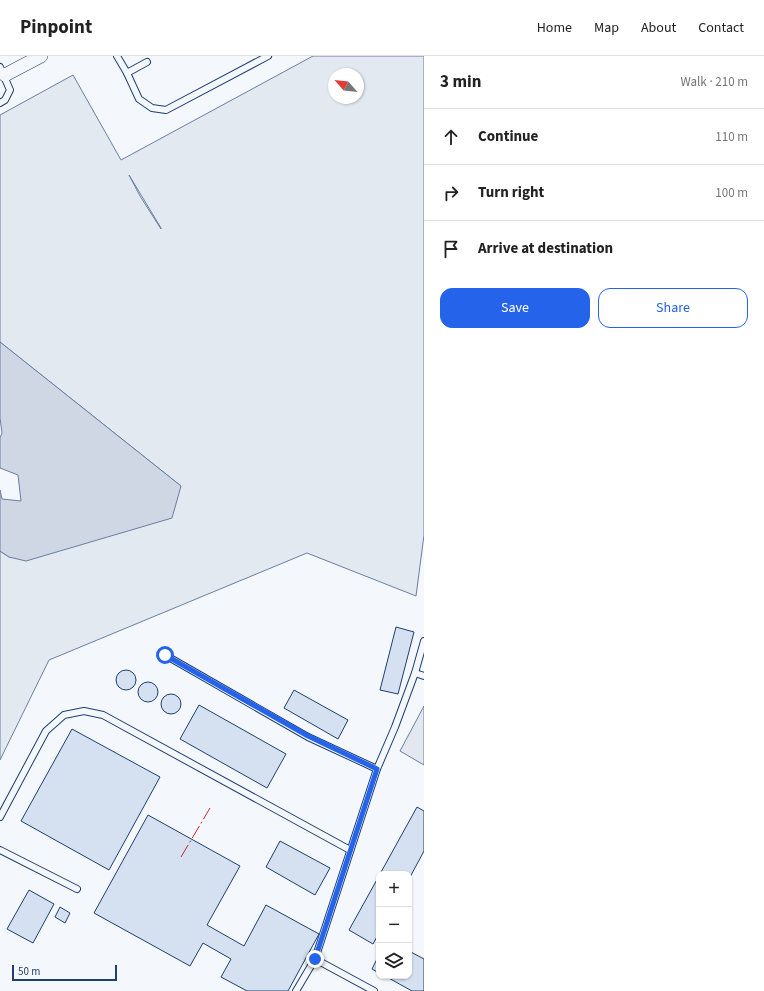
<!DOCTYPE html>
<html lang="en">
<head>
<meta charset="utf-8">
<style>
  body { margin:0; font-family:"Source Sans 3",sans-serif; background:#f2f2f2; color:#222 }
  .controls { position:absolute; right:12px; bottom:12px; display:grid; overflow:hidden; border-radius:8px; box-shadow:0 1px 3px #0004 }
  .controls button { width:36px; height:36px; display:grid; place-items:center; padding:0; border:0; border-bottom:1px solid #e0e0e0; background:#fff; color:#222; font:20px sans-serif }
  .compass { position:absolute; left:328px; top:12px; width:36px; height:36px; border-radius:50%; background:#fff; box-shadow:0 1px 3px #0004; rotate:297deg }
  .scale { position:absolute; left:12px; bottom:10px; width:105px; box-sizing:border-box; padding-left:4px; border:2px solid #1d3f73; border-top:0; font-size:11px; line-height:14px; white-space:nowrap; color:#1d3f73; -webkit-text-stroke:3px #f4f7fb; paint-order:stroke }
  .stop { position:absolute; width:12px; height:12px; margin:-9px; border:3px solid #2563eb; border-radius:50%; background:#fff }
  .stop.end { background:#2563eb; border-color:#fff; box-shadow:0 1px 4px #0008 }
  .list { margin:0; padding:0; list-style:none }
  h2 { display:flex; justify-content:space-between; align-items:center; height:52px; margin:0; padding:0 16px; font-size:17px }
  h2 small { font-size:13px; font-weight:400; color:#767676 }
  .list li { display:grid; grid-template-columns:26px 1fr auto; gap:12px; align-items:center; box-sizing:border-box; height:56px; padding:0 16px; border-top:1px solid #e0e0e0 }
  .list b { display:block; font-size:15px; white-space:nowrap }
  .list em { font-size:13px; font-style:normal; color:#767676 }
  .actions { display:flex; gap:8px; padding:12px 16px }
  .actions a { flex:1; padding:9px 0; border:1px solid #2563eb; border-radius:12px; text-align:center; font-size:14px; color:#2563eb }
  .actions .main { background:#2563eb; color:#fff }
  .icon { flex:none; width:22px; height:22px; fill:none; stroke:currentColor; stroke-width:2; stroke-linecap:round; stroke-linejoin:round }
  .map { position:relative; flex:none; width:424px; height:935px; overflow:hidden }
  header { display:flex; align-items:center; gap:24px; box-sizing:border-box; height:56px; padding:0 20px; background:#fff; border-bottom:1px solid #e0e0e0 }
  header strong { font-size:19px }
  nav { display:flex; gap:22px; margin-inline-start:auto; font-size:14px }
  main { display:flex }
  aside { flex:1; background:#fff }
  .map>svg:first-child { display:block }
</style>
</head>
<body>
<header>
<strong>Pinpoint</strong>
<nav><a>Home</a><a>Map</a><a>About</a><a>Contact</a></nav>
</header>
<main>
<div class="map">
<svg width="424" height="935" viewBox="0 0 424 935">
  <rect width="100%" height="100%" fill="#f4f7fb"/>
  <path fill="#e3e9f0" stroke="#687fa3" fill-rule="evenodd" d="M 313,0 L 424,0 L 424,479 L 416,540 L 307,497 L 49,604 L 0,704 L 0,495 L 9,501 L 12,501 L 181,430 L 0,286 L 0,59 L 73,19 L 121,104 ZM 334,18 L 358,18 L 358,42 L 334,42 ZM 129,119 L 161,172 L 161,173 L 140,140 Z"/>
  <path fill="#e3e8f0" stroke="#687fa3" d="M 424,650 L 424,709 L 400,695 Z"/>
  <path fill="#cfd7e4" stroke="#687fa3" d="M 0,286 L 181,430 L 172,462 L 26,505 L 9,501 L 0,495 L 0,434 L 2,443 L 21,445 L 18,419 L 0,412 L 0,382 L 2,377 L 0,362 Z"/>
  <g fill="#d5e0f0" stroke="#1d3f73">
    <path d="M 396,571 L 414,576 L 398,638 L 380,634 Z"/>
    <circle cx="126" cy="624" r="10"/>
    <circle cx="148" cy="636" r="10"/>
    <path d="M 294,634 L 348,664 L 338,683 L 284,652 Z"/>
    <circle cx="171" cy="648" r="10"/>
    <path d="M 199,649 L 286,698 L 267,732 L 180,683 Z"/>
    <path d="M 72,673 L 160,721 L 109,814 L 21,765 Z"/>
    <path d="M 417,751 L 424,755 L 424,795 L 409,823 L 409,818 L 380,818 Z"/>
    <path d="M 148,759 L 240,810 L 207,869 L 244,890 L 266,849 L 319,878 L 288,935 L 247,935 L 221,921 L 231,903 L 203,887 L 190,910 L 94,857 Z"/>
    <path d="M 280,785 L 330,812 L 315,839 L 266,811 Z"/>
    <path d="M 379,820 L 379,877 L 373,888 L 349,874 Z"/>
    <path d="M 29,834 L 54,848 L 33,887 L 7,873 Z"/>
    <path d="M 60,851 L 70,857 L 65,867 L 55,861 Z"/>
    <path d="M 409,895 L 424,903 L 424,935 L 412,935 L 385,920 L 409,920 Z"/>
    <path d="M 379,899 L 379,917 L 372,913 Z"/>
  </g>
  <g fill="none" stroke-linecap="round" stroke-linejoin="round">
    <defs>
      <g id="service">
        <path d="M 117,0 L 127,17 L 139,43 L 152,52 L 166,54 L 268,0"/>
        <path d="M 0,11 L 10,34 L 5,44 L 0,47"/>
        <path d="M 127,17 L 147,6"/>
        <path d="M 165,599 L 308,681 L 377,713"/>
        <path d="M 415,617 L 424,620"/>
        <path d="M 0,761 L 46,675 L 64,659 L 84,655 L 103,659 L 350,794"/>
        <path d="M 0,794 L 77,833"/>
        <path d="M 315,903 L 374,935"/>
        <path d="M 296,935 L 315,903 L 377,713 L 395,671 L 415,617 L 424,585"/>
      </g>
      <path id="minor" d="M 5,19 L 41,0"/>
    </defs>
    <use href="#service" stroke="#1d3f73" stroke-width="8"/>
    <use href="#minor" stroke="#1d3f73" stroke-width="14"/>
    <use href="#service" stroke="#f4f7fb" stroke-width="6"/>
    <use href="#minor" stroke="#f4f7fb" stroke-width="13"/>
    <path stroke="#c62828" stroke-width="1" stroke-dasharray="14 3 2 3" stroke-linecap="butt" d="M 181,801 L 210,752"/>
  </g>
  <g fill="none" stroke-linecap="round" stroke-linejoin="round">
    <path stroke="#2563eb" stroke-width="5" d="M 165,599 L 308,680 L 377,713 L 315,903"/>
  </g>
</svg>
<div class="controls">
<button>+</button>
<button>−</button>
<button><svg class="icon" aria-label="layers" viewBox="0 0 24 24"><path d="M12 4l9 5-9 5-9-5zM3 14l9 5 9-5"/></svg></button>
</div>
<svg class="compass" viewBox="-18 -18 36 36"><path d="M0-13l5 13h-10z" fill="#e53935"/><path d="M0 13l5-13h-10z" fill="#767676"/></svg>
<div class="scale">50 m</div>
<div class="stop" style="left:165px;top:599px"></div>
<div class="stop end" style="left:315px;top:903px"></div>
</div>
<aside>
<h2>3 min<small>Walk · 210 m</small></h2>
<ul class="list">
<li><svg class="icon" aria-label="ahead" viewBox="0 0 24 24"><path d="M12 20V5M6 11l6-6 6 6"/></svg><div><b>Continue</b></div><em>110 m</em></li>
<li><svg class="icon" aria-label="right" viewBox="0 0 24 24"><path d="M7 20v-9h11M14 6l5 5-5 5"/></svg><div><b>Turn right</b></div><em>100 m</em></li>
<li><svg class="icon" aria-label="arrive" viewBox="0 0 24 24"><path d="M6 21V4h12l-3 4 3 4H6"/></svg><div><b>Arrive at destination</b></div></li>
</ul>
<div class="actions"><a class="main">Save</a><a>Share</a></div>
</aside>
</main>
</body>
</html>
